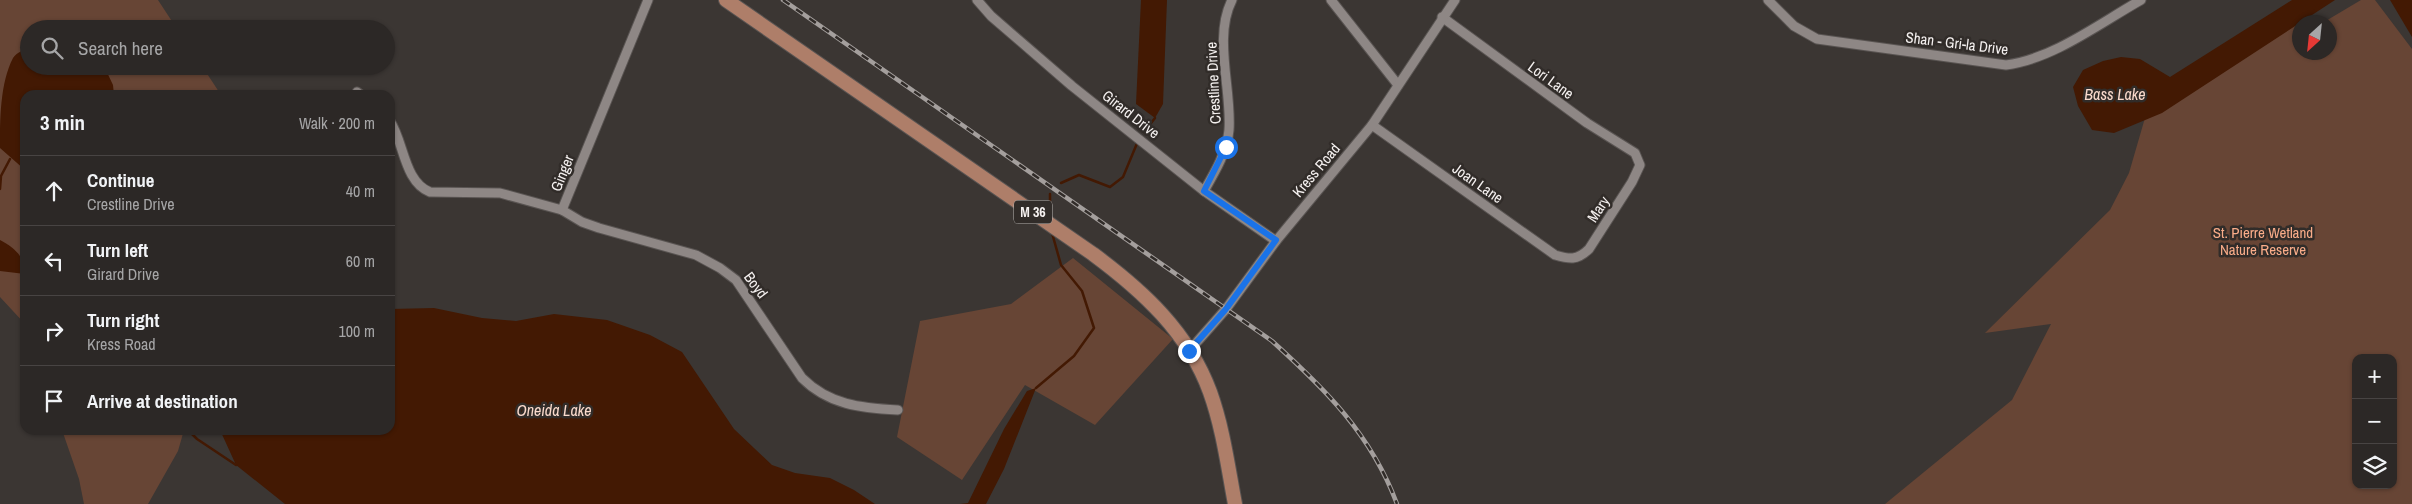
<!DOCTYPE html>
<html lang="en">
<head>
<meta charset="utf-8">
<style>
  body { margin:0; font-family:"Archivo Narrow",sans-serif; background:#383432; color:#f1f3f6 }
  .controls { position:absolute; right:15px; bottom:15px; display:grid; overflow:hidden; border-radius:10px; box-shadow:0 1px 4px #0004 }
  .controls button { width:45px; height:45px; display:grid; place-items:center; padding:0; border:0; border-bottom:1px solid #484443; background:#2c2826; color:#f1f3f6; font:25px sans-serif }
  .compass { position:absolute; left:2292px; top:15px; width:45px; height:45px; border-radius:50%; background:#2c2826; box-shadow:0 1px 4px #0004; rotate:207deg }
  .stop { position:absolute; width:15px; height:15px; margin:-11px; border:4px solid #1a73e8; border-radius:50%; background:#fff }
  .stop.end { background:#1a73e8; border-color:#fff; box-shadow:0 1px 5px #0008 }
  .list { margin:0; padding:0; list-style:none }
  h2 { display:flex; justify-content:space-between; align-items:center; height:65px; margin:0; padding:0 20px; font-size:21px }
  h2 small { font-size:16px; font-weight:400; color:#a6a6a7 }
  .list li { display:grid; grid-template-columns:32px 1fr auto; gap:15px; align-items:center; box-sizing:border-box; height:70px; padding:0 20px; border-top:1px solid #484443 }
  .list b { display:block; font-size:19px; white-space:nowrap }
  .list p { margin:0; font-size:16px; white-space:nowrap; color:#a6a6a7 }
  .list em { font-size:16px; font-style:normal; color:#a6a6a7 }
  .icon { flex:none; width:28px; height:28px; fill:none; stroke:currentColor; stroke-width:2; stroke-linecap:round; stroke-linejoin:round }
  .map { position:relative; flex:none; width:2412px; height:504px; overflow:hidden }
  .search { position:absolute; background:#2c2826; box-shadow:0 1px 4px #0004; left:20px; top:20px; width:375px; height:55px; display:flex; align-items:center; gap:12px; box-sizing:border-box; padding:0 18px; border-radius:28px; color:#a6a6a7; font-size:19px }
  .panel { position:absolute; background:#2c2826; box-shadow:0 1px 4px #0004; left:20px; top:90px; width:375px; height:345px; border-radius:15px }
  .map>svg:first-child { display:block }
</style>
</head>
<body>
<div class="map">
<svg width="2412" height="504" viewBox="0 0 2412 504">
  <rect width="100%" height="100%" fill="#3b3633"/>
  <g fill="#674535" fill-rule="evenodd">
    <path d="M 0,0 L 158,0 L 177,29 L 29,29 L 29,66 L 202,66 L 221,95 L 25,95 L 25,324 L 0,297 Z"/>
    <path d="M 2361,0 L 2375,0 L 2412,49 L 2412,504 L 1885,504 L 2012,400 L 2051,324 L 1985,333 L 2110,210 L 2129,173 L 2147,111 L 2308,14 L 2306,22 L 2300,22 L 2300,52 L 2330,52 L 2330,22 L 2324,22 ZM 2356,358 L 2393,358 L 2393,485 L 2356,485 Z"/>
    <path d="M 1073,258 L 1173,339 L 1095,425 L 1025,385 L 962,480 L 897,437 L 920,321 L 1011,304 Z"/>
    <path d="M 62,430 L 184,430 L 178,451 L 148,504 L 84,504 L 79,479 Z"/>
  </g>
  <g fill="#431903">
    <path d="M 1141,0 L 1167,0 L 1163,104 L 1155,118 L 1136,104 Z"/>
    <path d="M 2292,0 L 2335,0 L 2162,113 L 2114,133 L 2092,130 L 2078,106 L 2073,87 L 2083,70 L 2103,61 L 2121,57 L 2140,59 L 2170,77 Z"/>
    <path d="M 2390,0 L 2412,0 L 2412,37 Z"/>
    <path d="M 29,46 L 29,66 L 104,66 L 113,85 L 114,95 L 25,95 L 25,170 L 0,148 C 0,120 0,83 13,58 C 16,53 24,50 29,46 Z"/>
    <path d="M 0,240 C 15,248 25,257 25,274 L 0,271 Z"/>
    <path d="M 434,308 L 482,318 L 516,321 L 554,314 L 607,320 L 650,335 L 682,352 L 734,429 L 772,465 L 795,473 L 830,478 L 854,490 L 875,504 L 285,504 L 236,465 L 220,430 L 390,430 L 390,309 Z"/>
    <path d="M 1036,388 L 1004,469 L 986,504 L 960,504 L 968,503 L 1004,429 L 1027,391 Z"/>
  </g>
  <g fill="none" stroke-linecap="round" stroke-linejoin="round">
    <g stroke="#431903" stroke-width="2.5">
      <path d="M 1144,132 L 1155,118"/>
      <path d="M 1061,183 L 1079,175 L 1110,187 L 1123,177 L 1138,141"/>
      <path d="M 0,189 L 1,176 L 10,159"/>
      <path d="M 1050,194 L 1050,213"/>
      <path d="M 1036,388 L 1074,356 L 1094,328 L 1082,291 L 1061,265 L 1052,233"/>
      <path d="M 188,430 L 197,439 L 236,465"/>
    </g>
    <defs>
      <g id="minor">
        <path d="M 977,0 L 991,16 L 1072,86 L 1204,191 L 1276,241"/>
        <path d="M 1331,0 L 1398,85"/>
        <path d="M 1768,0 L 1794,26 L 1817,39 L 2006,65 C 2053,59 2100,23 2141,0"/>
        <path d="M 357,92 L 361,95"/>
        <path d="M 390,121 C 404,142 404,182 430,192 L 500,193 L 562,210 L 582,222 L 599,228 L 696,255 L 720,268 L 736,280 L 802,378 C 829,405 861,408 898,410"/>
        <path d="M 1372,125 L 1555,255 C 1569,259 1577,261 1589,249 L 1632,182 L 1640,165 L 1635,153 L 1587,123 L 1442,17"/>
        <path d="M 1204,191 C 1215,172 1227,152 1229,130 C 1232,90 1213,37 1232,0"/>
        <path d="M 562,210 L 648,0"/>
        <path d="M 1189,351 L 1226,309 L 1276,241 L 1372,125 L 1455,0"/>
      </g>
      <path id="primary" d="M 726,0 L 1093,254 C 1143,291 1188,332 1210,392 C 1223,428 1228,467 1235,504"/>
    </defs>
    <use href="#minor" stroke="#595452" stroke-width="11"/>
    <use href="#primary" stroke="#595452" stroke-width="16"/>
    <use href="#minor" stroke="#8e8785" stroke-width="9"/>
    <use href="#primary" stroke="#ae7e69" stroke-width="14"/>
    <defs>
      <path id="rail" d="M 783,0 L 1272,341 C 1325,389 1371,434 1397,504"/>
    </defs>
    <use href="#rail" stroke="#a49f9d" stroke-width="4.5"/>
    <use href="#rail" stroke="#312c29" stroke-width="2.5" stroke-dasharray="8" stroke-linecap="butt"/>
  </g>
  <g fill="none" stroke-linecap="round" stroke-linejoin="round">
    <path stroke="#1a73e8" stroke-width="6" d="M 1189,351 L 1226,309 L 1276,240 L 1204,191 L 1226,147"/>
  </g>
  <g text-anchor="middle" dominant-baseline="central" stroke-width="5" stroke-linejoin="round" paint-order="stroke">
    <rect fill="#312c29" stroke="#bab6b4" stroke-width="1" x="1014" y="200.5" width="38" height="23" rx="4"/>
    <g font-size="14" font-weight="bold" fill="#f5f1f0">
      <text x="1033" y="212">M 36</text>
    </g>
    <g font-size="15" fill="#f5f1f0" stroke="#312c29">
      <text transform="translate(1957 43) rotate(7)">Shan - Gri-la Drive</text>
      <text transform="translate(1551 80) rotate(36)">Lori Lane</text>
      <text transform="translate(1213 83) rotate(-93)">Crestline Drive</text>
      <text transform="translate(1131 114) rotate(38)">Girard Drive</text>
      <text transform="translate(1316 170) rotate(-50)">Kress Road</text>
      <text transform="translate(562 173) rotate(-68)">Ginger</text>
      <text transform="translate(1478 183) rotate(35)">Joan Lane</text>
      <text transform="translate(1598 209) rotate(-57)">Mary</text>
      <text transform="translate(756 285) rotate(53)">Boyd</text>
    </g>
    <g font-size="15" fill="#f9ac89" stroke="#312c29">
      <text x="2263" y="232">St. Pierre Wetland<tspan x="2263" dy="17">Nature Reserve</tspan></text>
    </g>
    <g font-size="16" font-style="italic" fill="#fadacc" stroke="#312c29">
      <text x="2115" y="94">Bass Lake</text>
      <text x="554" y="410">Oneida Lake</text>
    </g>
  </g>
</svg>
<div class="controls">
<button>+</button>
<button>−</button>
<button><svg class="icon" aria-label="layers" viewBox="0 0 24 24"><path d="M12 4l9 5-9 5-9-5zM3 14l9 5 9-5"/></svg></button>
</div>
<svg class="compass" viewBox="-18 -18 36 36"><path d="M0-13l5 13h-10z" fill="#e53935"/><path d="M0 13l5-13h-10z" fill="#a6a6a7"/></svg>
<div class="stop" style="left:1226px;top:147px"></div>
<div class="stop end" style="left:1189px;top:351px"></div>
<div class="search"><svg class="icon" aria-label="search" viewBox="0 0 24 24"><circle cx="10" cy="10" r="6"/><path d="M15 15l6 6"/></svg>Search here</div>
<section class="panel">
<h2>3 min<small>Walk · 200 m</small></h2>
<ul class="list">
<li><svg class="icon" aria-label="ahead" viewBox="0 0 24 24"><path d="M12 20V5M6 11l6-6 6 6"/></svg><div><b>Continue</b><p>Crestline Drive</p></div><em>40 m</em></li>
<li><svg class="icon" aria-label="left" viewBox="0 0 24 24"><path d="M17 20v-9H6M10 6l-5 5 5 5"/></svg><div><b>Turn left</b><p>Girard Drive</p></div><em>60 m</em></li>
<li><svg class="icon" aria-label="right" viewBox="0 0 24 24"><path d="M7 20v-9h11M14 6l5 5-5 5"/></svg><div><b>Turn right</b><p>Kress Road</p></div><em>100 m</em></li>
<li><svg class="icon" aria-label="arrive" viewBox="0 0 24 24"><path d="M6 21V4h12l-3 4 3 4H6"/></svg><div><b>Arrive at destination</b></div></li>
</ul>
</section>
</div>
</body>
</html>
